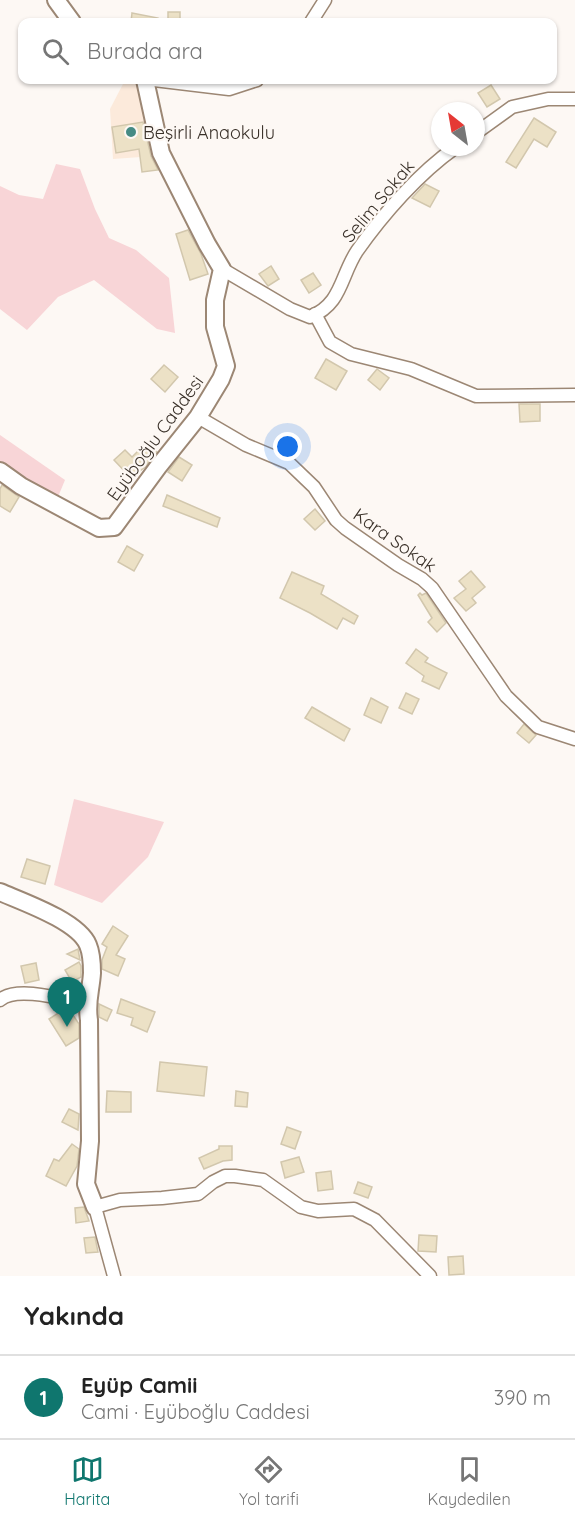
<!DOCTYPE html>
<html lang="tr">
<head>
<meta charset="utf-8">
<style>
  body { margin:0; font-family:Quicksand,sans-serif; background:#f2f2f2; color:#222 }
  .compass { position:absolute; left:431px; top:102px; width:54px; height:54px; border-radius:50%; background:#fff; box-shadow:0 2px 4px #0004; rotate:329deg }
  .you { position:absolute; left:288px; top:447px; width:21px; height:21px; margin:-15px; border:4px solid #fff; border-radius:50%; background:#1a73e8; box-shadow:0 0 0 9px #1a73e833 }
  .badge { display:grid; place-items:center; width:39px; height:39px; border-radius:50%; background:#0f766e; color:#fff; font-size:20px; font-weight:700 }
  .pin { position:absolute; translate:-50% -50px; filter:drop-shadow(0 2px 3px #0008) }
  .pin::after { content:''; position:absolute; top:32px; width:21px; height:18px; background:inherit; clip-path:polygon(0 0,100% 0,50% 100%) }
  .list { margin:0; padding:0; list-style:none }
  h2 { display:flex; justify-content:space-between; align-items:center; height:78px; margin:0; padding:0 24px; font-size:26px }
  h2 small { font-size:20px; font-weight:400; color:#767676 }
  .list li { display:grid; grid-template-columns:39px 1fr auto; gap:18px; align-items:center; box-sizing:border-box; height:84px; padding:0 24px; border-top:2px solid #e0e0e0 }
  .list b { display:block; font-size:22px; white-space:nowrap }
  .list p { margin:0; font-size:20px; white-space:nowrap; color:#767676 }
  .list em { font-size:20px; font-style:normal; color:#767676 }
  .icon { flex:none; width:33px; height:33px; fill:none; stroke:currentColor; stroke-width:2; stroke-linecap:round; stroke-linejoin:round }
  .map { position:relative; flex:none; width:575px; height:1276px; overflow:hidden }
  .search { position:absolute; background:#fff; box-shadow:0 2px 4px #0004; left:18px; right:18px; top:18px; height:66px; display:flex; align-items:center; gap:15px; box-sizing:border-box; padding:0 21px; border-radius:12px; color:#767676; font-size:22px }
  .sheet { height:162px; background:#fff }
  nav { display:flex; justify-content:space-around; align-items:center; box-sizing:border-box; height:84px; border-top:2px solid #e0e0e0; background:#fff; font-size:16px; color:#767676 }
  nav a { display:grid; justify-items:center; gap:3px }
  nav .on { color:#0f766e }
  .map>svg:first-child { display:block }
</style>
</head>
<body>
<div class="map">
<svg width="575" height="1276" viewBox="0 0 575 1276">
  <rect width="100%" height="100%" fill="#fdf8f4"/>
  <path fill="#fceadb" d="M 137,82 L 141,87 L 155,156 L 113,159 L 110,109 L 123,84 Z"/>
  <g fill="#f8d5d7">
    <path d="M 56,164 L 80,169 L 95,209 L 109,238 L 136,250 L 169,278 L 175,333 L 157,329 L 94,280 L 58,297 L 27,330 L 0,309 L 0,186 L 19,195 L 43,199 Z"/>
    <path d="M 0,435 L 65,480 L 55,504 L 0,466 Z"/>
    <path d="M 74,799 L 164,822 L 148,857 L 102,903 L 54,885 Z"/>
  </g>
  <g fill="#ece1c6" stroke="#d2c7ad" stroke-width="1.5">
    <rect x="168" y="12" width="12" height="10"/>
    <path d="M 132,13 L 158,18 L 158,22 L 131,22 Z"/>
    <path d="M 491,85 L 500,99 L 487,107 L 478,93 Z"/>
    <path d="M 534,118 L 556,132 L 547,147 L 534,139 L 516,168 L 506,162 Z"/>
    <path d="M 143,122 L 151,156 L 158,170 L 142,172 L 139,149 L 116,153 L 112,127 Z"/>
    <path d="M 425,184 L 439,191 L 430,207 L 412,198 Z"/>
    <path d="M 188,230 L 201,254 L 208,274 L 190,280 L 176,234 Z"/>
    <path d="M 271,266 L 279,279 L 268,286 L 259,274 Z"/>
    <path d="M 313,273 L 321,285 L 309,293 L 301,280 Z"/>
    <path d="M 326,359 L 347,371 L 336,390 L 315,378 Z"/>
    <path d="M 164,365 L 178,377 L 165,392 L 151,379 Z"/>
    <path d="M 377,369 L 389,378 L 380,390 L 368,380 Z"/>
    <path d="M 519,404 L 540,404 L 540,421 L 520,422 Z"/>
    <path d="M 147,442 L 157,452 L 145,467 L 131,478 L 114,460 L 125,450 L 132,457 Z"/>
    <path d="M 179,457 L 192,465 L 182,481 L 168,472 Z"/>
    <path d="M 2,485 L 19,497 L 10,512 L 0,506 L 0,489 Z"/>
    <path d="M 167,495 L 220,518 L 217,527 L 163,506 Z"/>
    <path d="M 315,509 L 325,521 L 315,530 L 304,519 Z"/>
    <path d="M 127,546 L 143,555 L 134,571 L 118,562 Z"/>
    <path d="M 471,571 L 485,587 L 472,598 L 476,603 L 466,611 L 454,598 L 466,589 L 459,581 Z"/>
    <path d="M 292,572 L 324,586 L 321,594 L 358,616 L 354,624 L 343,618 L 337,629 L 310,613 L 280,598 Z"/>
    <path d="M 420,593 L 422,595 L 426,593 L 446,623 L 437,632 L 428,622 L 432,618 L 418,595 Z"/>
    <path d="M 416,649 L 428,658 L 425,662 L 447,673 L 439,689 L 422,681 L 424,676 L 406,663 Z"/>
    <path d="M 406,693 L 419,699 L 412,714 L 399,708 Z"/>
    <path d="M 371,698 L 388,707 L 381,723 L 364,715 Z"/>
    <path d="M 312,707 L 350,729 L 344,741 L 305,718 Z"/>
    <path d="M 524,724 L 536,735 L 529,743 L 517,733 Z"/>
    <path d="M 27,859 L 50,866 L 45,884 L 21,877 Z"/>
    <path d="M 113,926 L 128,936 L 116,955 L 125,959 L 118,976 L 102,969 L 102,960 L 107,947 L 102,944 Z"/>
    <path d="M 78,949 L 80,960 L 67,954 Z"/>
    <path d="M 79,962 L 81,966 L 81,977 L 72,982 L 65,970 Z"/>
    <path d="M 36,963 L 39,980 L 25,983 L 21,966 Z"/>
    <path d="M 121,999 L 155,1012 L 147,1032 L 131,1025 L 133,1018 L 117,1013 Z"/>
    <path d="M 99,1004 L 112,1010 L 107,1021 L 99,1017 Z"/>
    <path d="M 66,1008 L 69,1009 L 79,1024 L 79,1038 L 66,1046 L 49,1019 Z"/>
    <path d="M 160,1062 L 207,1067 L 204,1096 L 157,1091 Z"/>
    <path d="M 107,1091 L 131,1092 L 131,1112 L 106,1112 Z"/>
    <path d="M 236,1091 L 248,1093 L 247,1107 L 235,1106 Z"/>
    <path d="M 69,1109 L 79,1114 L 78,1130 L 62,1122 Z"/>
    <path d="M 287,1127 L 301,1132 L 295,1149 L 281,1144 Z"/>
    <path d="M 72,1144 L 79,1149 L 77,1166 L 66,1186 L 46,1176 L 54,1159 L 59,1161 Z"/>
    <path d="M 219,1146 L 232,1146 L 232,1160 L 223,1161 L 204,1169 L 199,1158 L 219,1149 Z"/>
    <path d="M 299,1157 L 304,1172 L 285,1178 L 281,1162 Z"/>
    <path d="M 331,1171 L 333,1189 L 318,1191 L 316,1173 Z"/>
    <path d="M 358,1182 L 372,1187 L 368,1198 L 354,1193 Z"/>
    <path d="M 84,1207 L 89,1221 L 76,1223 L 75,1208 Z"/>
    <path d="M 419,1235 L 437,1236 L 436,1252 L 418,1251 Z"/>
    <path d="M 95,1237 L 98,1252 L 86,1253 L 84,1238 Z"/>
    <path d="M 463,1256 L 464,1274 L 449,1275 L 448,1257 Z"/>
  </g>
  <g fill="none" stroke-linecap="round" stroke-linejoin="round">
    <defs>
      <g id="street">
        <path d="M 311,22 L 325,0"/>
        <path d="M 154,80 L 229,89 L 257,80"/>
        <path d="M 476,133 L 512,107 L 548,99 L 575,99"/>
        <path d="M 222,269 L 290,309 L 310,317 C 342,304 340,277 357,251 C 383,214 419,173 456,147"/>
        <path d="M 315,314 L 330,342 L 351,354 L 411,369 L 476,396 L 575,395"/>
        <path d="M 198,417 L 246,445 L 289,463 L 314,487 L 336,520 L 345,528 L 398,565 L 422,579 L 432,588 L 506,696 L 538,727 L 575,739"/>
        <path d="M 0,1000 C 17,985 65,1000 86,1004"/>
        <path d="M 114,1276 L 95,1207 L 120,1200 L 162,1198 L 198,1194 L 213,1182 L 225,1176 L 235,1176 L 263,1180 L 301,1207 L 318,1211 L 354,1209 L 375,1220 L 430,1276"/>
      </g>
      <g id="secondary">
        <path d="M 56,0 L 72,22"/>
        <path d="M 0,471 L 21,486 L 99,528 L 114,527 L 158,467 L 198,417 L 221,379 L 226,366 L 215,327 L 215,300 L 222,269 L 207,244 L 161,153 L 145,80"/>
        <path d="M 0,892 C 23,902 78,921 88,945 C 91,952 92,966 92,973 C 91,990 86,1002 89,1020 L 90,1141 L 86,1184 L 95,1207"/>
      </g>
    </defs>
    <use href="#street" stroke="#9c8774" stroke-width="15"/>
    <use href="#secondary" stroke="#9c8774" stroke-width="20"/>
    <use href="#street" stroke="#fff" stroke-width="12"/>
    <use href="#secondary" stroke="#fff" stroke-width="16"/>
  </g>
  <circle fill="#458b84" stroke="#fdf8f4" stroke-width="2" cx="131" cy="132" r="6"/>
  <g text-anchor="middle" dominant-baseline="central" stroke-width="4.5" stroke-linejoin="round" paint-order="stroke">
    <g font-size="18" fill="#393028" stroke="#fdf8f4" text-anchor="start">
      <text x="143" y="132">Beşirli Anaokulu</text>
    </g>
    <g font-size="18" fill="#393028" stroke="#fdf8f4">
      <text transform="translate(378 201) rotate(-50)">Selim Sokak</text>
      <text transform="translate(155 438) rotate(-54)">Eyüboğlu Caddesi</text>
      <text transform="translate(395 540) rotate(35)">Kara Sokak</text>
    </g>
  </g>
</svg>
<svg class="compass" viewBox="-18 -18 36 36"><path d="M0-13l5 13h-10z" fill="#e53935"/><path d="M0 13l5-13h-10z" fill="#767676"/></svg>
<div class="you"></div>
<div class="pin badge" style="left:67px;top:1027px">1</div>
<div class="search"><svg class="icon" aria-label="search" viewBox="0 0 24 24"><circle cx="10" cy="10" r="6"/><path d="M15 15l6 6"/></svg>Burada ara</div>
</div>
<section class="sheet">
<h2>Yakında<small></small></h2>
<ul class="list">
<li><span class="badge">1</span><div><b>Eyüp Camii</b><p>Cami · Eyüboğlu Caddesi</p></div><em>390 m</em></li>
</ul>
</section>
<nav>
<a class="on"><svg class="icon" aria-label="map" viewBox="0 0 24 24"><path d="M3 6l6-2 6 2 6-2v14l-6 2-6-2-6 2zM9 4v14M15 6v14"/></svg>Harita</a>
<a><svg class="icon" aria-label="directions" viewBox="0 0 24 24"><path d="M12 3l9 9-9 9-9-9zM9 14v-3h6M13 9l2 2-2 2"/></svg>Yol tarifi</a>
<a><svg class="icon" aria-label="saved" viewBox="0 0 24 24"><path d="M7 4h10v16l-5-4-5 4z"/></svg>Kaydedilen</a>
</nav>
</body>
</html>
